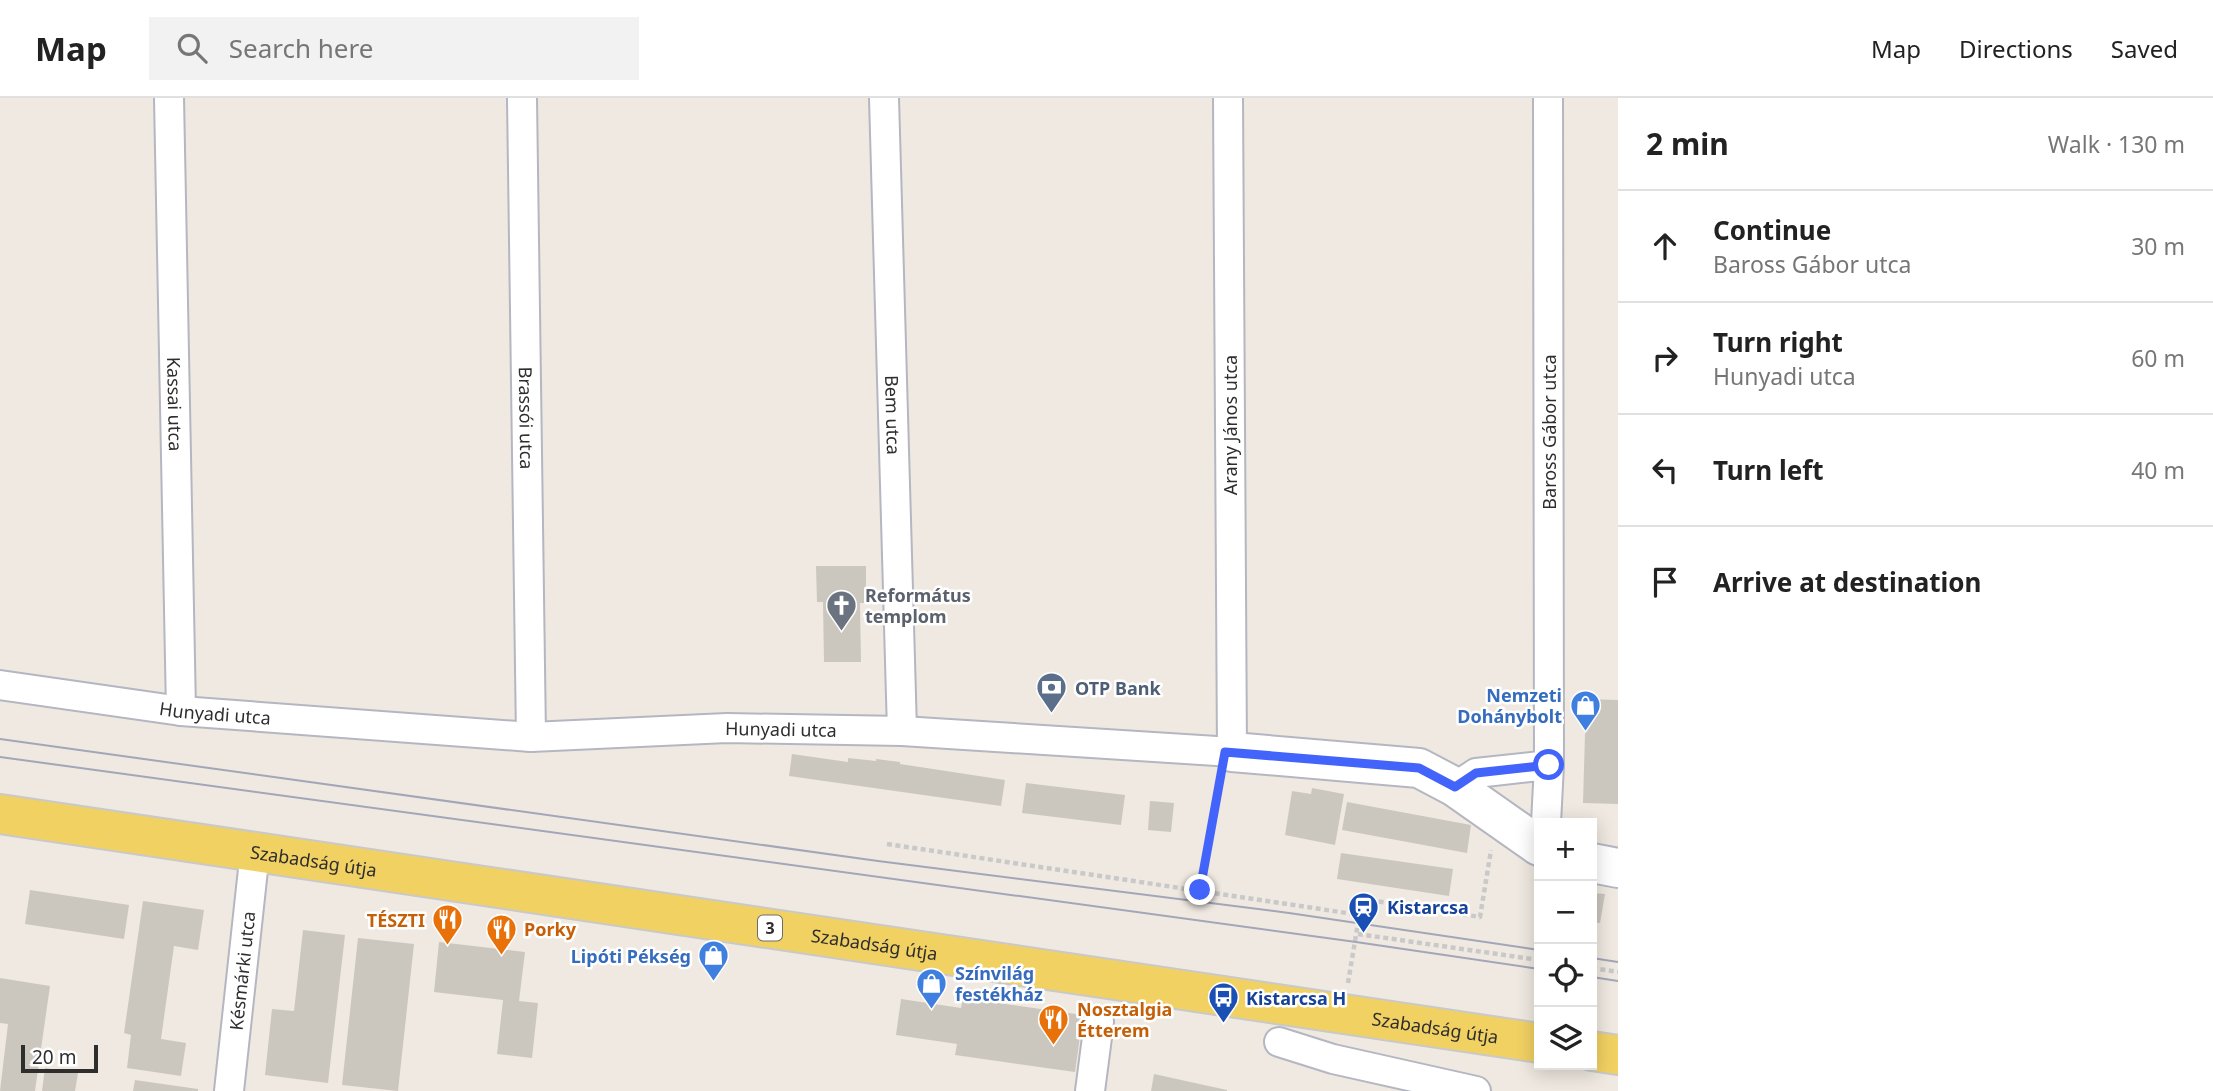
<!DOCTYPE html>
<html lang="en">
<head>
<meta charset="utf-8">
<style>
  body { margin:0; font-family:"Noto Sans",sans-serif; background:#f2f2f2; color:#222 }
  .controls { position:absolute; right:21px; bottom:21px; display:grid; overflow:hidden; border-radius:0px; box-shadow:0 4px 18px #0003 }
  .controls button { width:63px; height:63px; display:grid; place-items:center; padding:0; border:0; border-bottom:2px solid #e0e0e0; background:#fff; color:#222; font:35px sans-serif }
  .scale { position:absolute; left:21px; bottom:18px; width:77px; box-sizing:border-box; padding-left:7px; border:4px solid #2e2e2e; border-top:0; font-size:19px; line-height:24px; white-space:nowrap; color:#2e2e2e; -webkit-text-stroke:5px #fff; paint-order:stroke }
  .stop { position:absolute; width:21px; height:21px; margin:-16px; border:5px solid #4264fb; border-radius:50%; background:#fff }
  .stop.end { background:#4264fb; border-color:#fff; box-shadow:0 2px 7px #0008 }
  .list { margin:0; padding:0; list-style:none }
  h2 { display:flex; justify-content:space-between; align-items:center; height:91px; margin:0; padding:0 28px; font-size:30px }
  h2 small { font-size:23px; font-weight:400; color:#767676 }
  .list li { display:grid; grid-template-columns:46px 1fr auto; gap:21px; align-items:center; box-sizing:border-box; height:112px; padding:0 28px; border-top:2px solid #e0e0e0 }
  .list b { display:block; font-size:26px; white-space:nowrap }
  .list p { margin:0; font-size:23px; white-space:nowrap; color:#767676 }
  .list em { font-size:23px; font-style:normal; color:#767676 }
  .icon { flex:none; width:38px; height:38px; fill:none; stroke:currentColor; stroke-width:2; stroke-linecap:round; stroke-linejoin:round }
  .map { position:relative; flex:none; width:1618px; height:993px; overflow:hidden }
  header { display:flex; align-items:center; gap:42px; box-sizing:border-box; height:98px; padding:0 35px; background:#fff; border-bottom:2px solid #e0e0e0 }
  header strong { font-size:33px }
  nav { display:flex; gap:38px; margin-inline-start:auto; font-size:24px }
  .search { width:490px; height:63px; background:#f2f2f2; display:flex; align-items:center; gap:18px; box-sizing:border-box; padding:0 24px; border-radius:0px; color:#767676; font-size:26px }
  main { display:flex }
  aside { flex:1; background:#fff }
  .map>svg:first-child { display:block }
</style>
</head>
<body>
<header>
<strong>Map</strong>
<div class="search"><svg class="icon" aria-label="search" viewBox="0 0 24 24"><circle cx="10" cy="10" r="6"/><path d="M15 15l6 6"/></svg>Search here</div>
<nav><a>Map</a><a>Directions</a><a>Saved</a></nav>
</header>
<main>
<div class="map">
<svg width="1618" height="993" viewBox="0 0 1618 993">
  <rect width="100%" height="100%" fill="#efe9e1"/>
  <g fill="#cbc7bf">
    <path d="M 816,468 L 866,468 L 866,505 L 860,505 L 861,564 L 824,564 L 823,504 L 817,504 Z"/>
    <path d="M 1586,601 L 1618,602 L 1618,706 L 1583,705 Z"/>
    <path d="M 792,656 L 848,664 L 848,660 L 876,663 L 876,661 L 900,664 L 900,666 L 1005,682 L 1001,708 L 789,678 Z"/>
    <path d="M 1026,685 L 1125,697 L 1121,727 L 1022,715 Z"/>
    <path d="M 1312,690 L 1344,696 L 1335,747 L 1285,737 L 1292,693 L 1311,696 Z"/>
    <path d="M 1150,703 L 1174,705 L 1171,734 L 1148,732 Z"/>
    <path d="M 1347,704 L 1471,727 L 1467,755 L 1342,732 Z"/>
    <path d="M 1341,755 L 1453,771 L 1449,798 L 1337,781 Z"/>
    <path d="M 30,792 L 129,807 L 124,841 L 25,826 Z"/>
    <path d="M 1592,795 L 1605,796 L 1600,825 L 1592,824 Z"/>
    <path d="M 143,803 L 204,812 L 198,852 L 174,848 L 161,941 L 186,945 L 181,978 L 127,970 L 131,937 L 124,935 Z"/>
    <path d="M 303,832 L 345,837 L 328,985 L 265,977 L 272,911 L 294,913 Z"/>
    <path d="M 358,840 L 414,846 L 398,993 L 342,987 Z"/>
    <path d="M 439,844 L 525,854 L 519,903 L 538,905 L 532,960 L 497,956 L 503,902 L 434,894 Z"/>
    <path d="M 0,880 L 50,888 L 35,993 L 0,993 L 8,926 L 0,925 Z"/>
    <path d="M 963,900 L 1083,917 L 1075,974 L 955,957 L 957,946 L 896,937 L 901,901 L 961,910 Z"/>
    <path d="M 45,970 L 78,975 L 75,993 L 42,993 Z"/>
    <path d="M 1154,976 L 1227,992 L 1227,993 L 1151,993 Z"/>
    <path d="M 135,982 L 198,991 L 198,993 L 133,993 Z"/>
  </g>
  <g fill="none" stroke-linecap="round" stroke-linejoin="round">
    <defs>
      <g id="street">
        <path id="s1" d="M 169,0 L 181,613"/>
        <path id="s2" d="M 522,0 L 531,639"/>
        <path id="s3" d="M 884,0 L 902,633"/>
        <path id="s4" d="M 0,587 L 181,613 L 531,639 L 727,630 L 902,633 L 1232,654 L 1228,0"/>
        <path d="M 1455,689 L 1476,675 L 1549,667"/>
        <path d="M 1546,725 L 1549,667 L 1548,0"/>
        <path d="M 1279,944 L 1333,961 L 1476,993"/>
        <path id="s5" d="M 229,993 L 255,753"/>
        <path d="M 1090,993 L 1099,924"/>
      </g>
      <g id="secondary">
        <path d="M 1232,654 L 1419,670 L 1455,689 L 1539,748"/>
        <path d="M 1592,765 L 1618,770"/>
      </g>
      <g id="primary">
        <path id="s6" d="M 0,716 L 1539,945"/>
        <path d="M 1592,953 L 1618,957"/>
      </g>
    </defs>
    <use href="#street" stroke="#b4b7c1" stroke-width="32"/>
    <use href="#secondary" stroke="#b4b7c1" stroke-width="42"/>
    <use href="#primary" stroke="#c9c9c9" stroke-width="42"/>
    <g stroke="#c9c9c9" stroke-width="4.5" stroke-dasharray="5 3.5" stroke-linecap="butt">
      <path d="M 887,746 L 1360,817"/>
      <path d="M 1200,792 L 1220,682"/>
      <path d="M 1358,836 L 1539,862"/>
      <path d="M 1592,870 L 1618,874"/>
      <path d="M 1348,885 L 1362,801 L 1480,819 L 1491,752"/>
    </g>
    <use href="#street" stroke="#fff" stroke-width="28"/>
    <use href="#secondary" stroke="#fff" stroke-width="38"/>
    <use href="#primary" stroke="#f2d163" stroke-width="38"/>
    <g stroke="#a3a6b8" stroke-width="2">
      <path d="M 0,641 L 878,763 L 1289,815 L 1539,852"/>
      <path d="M 0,659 L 1356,844 L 1539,871"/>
      <path d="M 1592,860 L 1618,864"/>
      <path d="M 1592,879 L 1618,883"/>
    </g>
  </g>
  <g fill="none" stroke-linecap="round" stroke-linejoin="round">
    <path stroke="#4264fb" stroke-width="9" d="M 1200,792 L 1225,654 L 1419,670 L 1455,689 L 1476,675 L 1549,667"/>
  </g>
  <defs>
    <symbol id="church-pin" viewBox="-11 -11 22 30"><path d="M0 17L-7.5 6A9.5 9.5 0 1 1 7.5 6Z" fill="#6b7280" stroke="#fff"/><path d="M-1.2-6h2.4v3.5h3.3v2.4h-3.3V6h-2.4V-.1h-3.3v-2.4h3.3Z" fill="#fff"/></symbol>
    <symbol id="bank-pin" viewBox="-11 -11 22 30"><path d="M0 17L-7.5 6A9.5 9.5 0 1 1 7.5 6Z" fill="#5c6f8a" stroke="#fff"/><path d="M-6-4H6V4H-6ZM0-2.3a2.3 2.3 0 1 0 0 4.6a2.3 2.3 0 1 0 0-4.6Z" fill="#fff"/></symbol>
    <symbol id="shop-pin" viewBox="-11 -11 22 30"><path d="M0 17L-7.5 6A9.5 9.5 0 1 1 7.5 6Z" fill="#3f7fe0" stroke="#fff"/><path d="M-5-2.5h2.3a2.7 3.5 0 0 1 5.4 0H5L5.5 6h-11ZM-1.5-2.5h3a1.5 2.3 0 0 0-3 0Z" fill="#fff"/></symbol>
    <symbol id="station-pin" viewBox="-11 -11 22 30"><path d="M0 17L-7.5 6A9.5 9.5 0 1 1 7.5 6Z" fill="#1a4fb4" stroke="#fff"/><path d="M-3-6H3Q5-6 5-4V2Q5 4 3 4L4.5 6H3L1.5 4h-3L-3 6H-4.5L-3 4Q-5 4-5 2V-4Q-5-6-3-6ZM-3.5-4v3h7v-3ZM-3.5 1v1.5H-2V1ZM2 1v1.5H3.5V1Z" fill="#fff"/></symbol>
    <symbol id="restaurant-pin" viewBox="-11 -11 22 30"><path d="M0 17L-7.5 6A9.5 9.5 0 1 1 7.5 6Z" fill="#e8710a" stroke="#fff"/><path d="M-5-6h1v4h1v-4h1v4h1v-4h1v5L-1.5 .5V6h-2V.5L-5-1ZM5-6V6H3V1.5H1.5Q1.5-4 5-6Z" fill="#fff"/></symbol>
    <symbol id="bus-pin" viewBox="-11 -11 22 30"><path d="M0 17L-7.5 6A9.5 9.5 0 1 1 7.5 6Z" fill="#1a4fb4" stroke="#fff"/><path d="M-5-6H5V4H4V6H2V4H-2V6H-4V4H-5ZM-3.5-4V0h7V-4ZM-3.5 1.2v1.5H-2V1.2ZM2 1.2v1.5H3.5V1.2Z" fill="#fff"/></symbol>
  </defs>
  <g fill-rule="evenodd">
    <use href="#church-pin" x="824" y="490" width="35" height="47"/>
    <use href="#bank-pin" x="1034" y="572" width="35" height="47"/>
    <use href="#shop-pin" x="1568" y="590" width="35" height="47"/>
    <use href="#station-pin" x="1346" y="792" width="35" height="47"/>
    <use href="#restaurant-pin" x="430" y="804" width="35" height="47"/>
    <use href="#restaurant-pin" x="484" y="814" width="35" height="47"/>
    <use href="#shop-pin" x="696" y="840" width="35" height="47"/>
    <use href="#shop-pin" x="914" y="868" width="35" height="47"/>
    <use href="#bus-pin" x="1206" y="882" width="35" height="47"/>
    <use href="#restaurant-pin" x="1036" y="904" width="35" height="47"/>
  </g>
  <g text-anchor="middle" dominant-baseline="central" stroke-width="5" stroke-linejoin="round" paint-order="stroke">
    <rect fill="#fff" stroke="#6d6d6d" stroke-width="2" x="758" y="817.5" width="24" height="25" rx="5"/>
    <g font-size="16" font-weight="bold" fill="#2e2e2e">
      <text x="770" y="830">3</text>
    </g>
    <g font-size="18" fill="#2e2e2e" stroke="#fff">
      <text stroke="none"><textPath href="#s1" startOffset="306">Kassai utca</textPath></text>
      <text stroke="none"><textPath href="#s3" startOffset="317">Bem utca</textPath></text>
      <text stroke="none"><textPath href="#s2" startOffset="320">Brassói utca</textPath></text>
      <text transform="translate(1230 327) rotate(-90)">Arany János utca</text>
      <text transform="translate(1549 334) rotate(-90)">Baross Gábor utca</text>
      <text stroke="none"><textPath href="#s4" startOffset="217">Hunyadi utca</textPath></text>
      <text stroke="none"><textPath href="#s4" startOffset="784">Hunyadi utca</textPath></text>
      <text stroke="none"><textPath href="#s6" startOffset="317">Szabadság útja</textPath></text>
      <text stroke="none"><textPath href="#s6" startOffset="884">Szabadság útja</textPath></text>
      <text stroke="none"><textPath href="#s5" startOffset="121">Késmárki utca</textPath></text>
      <text stroke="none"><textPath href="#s6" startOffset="1451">Szabadság útja</textPath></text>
    </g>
    <g font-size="18" font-weight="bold" fill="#5b616d" stroke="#fff" text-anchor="start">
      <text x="865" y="497">Református<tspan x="865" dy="21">templom</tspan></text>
    </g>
    <g font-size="18" font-weight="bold" fill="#4e5e75" stroke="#fff" text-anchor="start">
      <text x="1075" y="590">OTP Bank</text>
    </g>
    <g font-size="18" font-weight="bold" fill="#366cbe" stroke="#fff" text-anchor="end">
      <text x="1562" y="597">Nemzeti<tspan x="1562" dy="21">Dohánybolt</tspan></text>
      <text x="691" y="858">Lipóti Pékség</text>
      <text x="955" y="875" text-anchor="start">Színvilág<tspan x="955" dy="21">festékház</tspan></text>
    </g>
    <g font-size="18" font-weight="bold" fill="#164399" stroke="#fff" text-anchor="start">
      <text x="1387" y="809">Kistarcsa</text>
      <text x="1246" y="900">Kistarcsa H</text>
    </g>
    <g font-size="18" font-weight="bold" fill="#c56008" stroke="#fff" text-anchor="start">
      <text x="425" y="822" text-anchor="end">TÉSZTI</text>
      <text x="524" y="831">Porky</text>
      <text x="1077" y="911">Nosztalgia<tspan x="1077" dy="21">Étterem</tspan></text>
    </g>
  </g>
</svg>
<div class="controls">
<button>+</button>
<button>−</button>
<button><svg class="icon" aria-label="locate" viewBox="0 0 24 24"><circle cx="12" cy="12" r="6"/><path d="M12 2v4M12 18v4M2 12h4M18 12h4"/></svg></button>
<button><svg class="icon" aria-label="layers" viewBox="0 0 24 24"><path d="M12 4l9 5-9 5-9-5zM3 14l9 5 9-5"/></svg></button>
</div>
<div class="scale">20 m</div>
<div class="stop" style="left:1549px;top:667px"></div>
<div class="stop end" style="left:1200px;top:792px"></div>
</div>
<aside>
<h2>2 min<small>Walk · 130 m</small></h2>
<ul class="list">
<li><svg class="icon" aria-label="ahead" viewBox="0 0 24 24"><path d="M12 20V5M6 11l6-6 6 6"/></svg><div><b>Continue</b><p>Baross Gábor utca</p></div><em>30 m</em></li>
<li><svg class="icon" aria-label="right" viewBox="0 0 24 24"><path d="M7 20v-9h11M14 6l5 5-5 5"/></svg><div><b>Turn right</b><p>Hunyadi utca</p></div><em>60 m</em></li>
<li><svg class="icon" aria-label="left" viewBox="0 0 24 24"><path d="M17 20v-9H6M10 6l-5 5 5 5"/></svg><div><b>Turn left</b></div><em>40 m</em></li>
<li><svg class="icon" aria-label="arrive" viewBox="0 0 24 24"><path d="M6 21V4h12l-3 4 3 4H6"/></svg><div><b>Arrive at destination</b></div></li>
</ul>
</aside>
</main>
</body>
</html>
